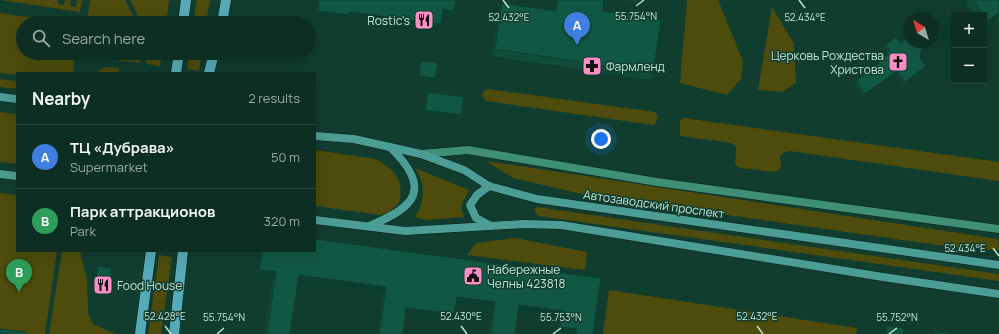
<!DOCTYPE html>
<html lang="en">
<head>
<meta charset="utf-8">
<style>
  body { margin:0; font-family:Manrope,sans-serif; background:#16362b; color:#f1f3f6 }
  .controls { position:absolute; right:12px; top:12px; display:grid; overflow:hidden; border-radius:0px; box-shadow:0 4px 16px #0002 }
  .controls button { width:36px; height:36px; display:grid; place-items:center; padding:0; border:0; border-bottom:1px solid #2d4a41; background:#0d2e23; color:#f1f3f6; font:20px sans-serif }
  .compass { position:absolute; left:903px; top:12px; width:36px; height:36px; border-radius:50%; background:#0d2e23; box-shadow:0 4px 16px #0002; rotate:322deg }
  .you { position:absolute; left:601px; top:139px; width:14px; height:14px; margin:-10px; border:3px solid #fff; border-radius:50%; background:#1a73e8; box-shadow:0 0 0 6px #1a73e833 }
  .badge { display:grid; place-items:center; width:26px; height:26px; border-radius:50%; background:#fb8fc5; color:#fff; font-size:13px; font-weight:700 }
  .pin { position:absolute; translate:-50% -33px; filter:drop-shadow(0 1px 2px #0008) }
  .pin::after { content:''; position:absolute; top:21px; width:14px; height:12px; background:inherit; clip-path:polygon(0 0,100% 0,50% 100%) }
  .list { margin:0; padding:0; list-style:none }
  h2 { display:flex; justify-content:space-between; align-items:center; height:52px; margin:0; padding:0 16px; font-size:17px }
  h2 small { font-size:13px; font-weight:400; color:#9aa8a6 }
  .list li { display:grid; grid-template-columns:26px 1fr auto; gap:12px; align-items:center; box-sizing:border-box; height:64px; padding:0 16px; border-top:1px solid #2d4a41 }
  .list b { display:block; font-size:15px; white-space:nowrap }
  .list p { margin:0; font-size:13px; white-space:nowrap; color:#9aa8a6 }
  .list em { font-size:13px; font-style:normal; color:#9aa8a6 }
  .icon { flex:none; width:22px; height:22px; fill:none; stroke:currentColor; stroke-width:2; stroke-linecap:round; stroke-linejoin:round }
  .map { position:relative; flex:none; width:999px; height:334px; overflow:hidden }
  .search { position:absolute; background:#0d2e23; box-shadow:0 4px 16px #0002; left:16px; top:16px; width:300px; height:44px; display:flex; align-items:center; gap:10px; box-sizing:border-box; padding:0 14px; border-radius:22px; color:#9aa8a6; font-size:15px }
  .panel { position:absolute; background:#0d2e23; box-shadow:0 4px 16px #0002; left:16px; top:72px; width:300px; height:180px; border-radius:0px }
  .map>svg:first-child { display:block }
</style>
</head>
<body>
<div class="map">
<svg width="999" height="334" viewBox="0 0 999 334">
  <rect width="100%" height="100%" fill="#113d2f"/>
  <g fill="#4d4c0d">
    <path d="M 0,0 L 58,0 L 58,4 L 64,5 L 65,0 L 71,0 L 70,6 L 76,7 L 77,0 L 75,0 L 82,0 L 80,12 Z"/>
    <path d="M 90,0 L 125,0 L 137,23 L 87,23 Z"/>
    <path d="M 130,0 L 169,0 L 166,23 L 142,23 Z"/>
    <path d="M 197,0 L 210,0 L 206,23 L 193,23 Z"/>
    <path d="M 687,0 L 718,0 L 743,61 L 741,79 L 727,95 L 680,83 Z"/>
    <path d="M 772,7 L 794,44 L 796,83 L 782,92 L 758,90 Z"/>
    <path d="M 0,13 L 68,23 L 23,23 L 23,53 L 52,53 L 51,58 L 58,59 L 58,53 L 64,53 L 63,59 L 70,60 L 71,54 L 67,53 L 75,53 L 73,73 L 17,73 L 17,75 L 0,73 Z"/>
    <path d="M 102,53 L 142,53 L 140,63 L 105,59 Z"/>
    <path d="M 147,53 L 162,53 L 160,66 L 146,64 Z"/>
    <path d="M 189,53 L 202,53 L 199,71 L 187,69 Z"/>
    <path d="M 105,67 L 119,68 L 118,73 L 96,73 Z"/>
    <path d="M 0,79 L 17,81 L 17,89 L 0,87 Z"/>
    <path d="M 489,89 L 655,112 L 658,117 L 656,123 L 653,125 L 486,101 L 482,95 L 485,90 Z"/>
    <path d="M 0,112 L 17,114 L 17,164 L 0,162 Z"/>
    <path d="M 684,118 L 999,162 L 999,181 L 790,151 L 784,152 L 780,156 L 781,167 L 777,172 L 740,168 L 735,165 L 736,147 L 732,143 L 680,136 L 680,120 Z"/>
    <path d="M 315,150 L 375,159 C 394,168 405,181 399,203 L 388,213 L 380,215 L 315,206 Z"/>
    <path d="M 486,161 L 998,239 L 999,250 L 959,248 L 586,195 L 513,178 Z"/>
    <path d="M 415,168 L 469,190 L 461,206 L 464,217 L 425,220 L 415,217 C 425,201 426,184 415,168 Z"/>
    <path d="M 0,193 L 17,195 L 17,251 L 57,251 L 45,334 L 0,334 Z"/>
    <path d="M 537,207 L 999,274 L 999,281 L 538,216 L 534,210 Z"/>
    <path d="M 515,238 L 587,252 L 585,270 L 467,255 L 476,243 Z"/>
    <path d="M 62,251 L 80,251 L 87,280 L 88,313 L 93,324 L 115,334 L 49,334 Z"/>
    <path d="M 159,255 L 172,257 L 161,334 L 148,334 Z"/>
    <path d="M 609,290 L 857,328 L 856,334 L 603,334 Z"/>
  </g>
  <g fill="none" stroke-linecap="round" stroke-linejoin="round">
    <defs>
      <path id="street" d="M 421,154 L 468,150 L 657,182 L 999,229"/>
      <g id="secondary">
        <path d="M 0,97 L 17,99"/>
        <path d="M 315,136 L 354,139 L 421,154 L 464,170 L 489,186 L 537,199 L 999,265"/>
        <path d="M 0,174 L 17,176"/>
        <path d="M 489,186 L 477,195 L 470,205 L 476,218 L 491,226"/>
        <path d="M 315,220 L 405,231 L 524,224 L 561,225 L 883,277 L 999,294"/>
        <path d="M 369,226 C 417,207 432,188 390,147"/>
      </g>
      <g id="primary">
        <path d="M 183,23 L 186,0"/>
        <path d="M 222,23 L 226,0"/>
        <path d="M 176,73 L 179,53"/>
        <path d="M 209,73 L 214,53"/>
        <path d="M 140,334 L 151,251"/>
        <path d="M 174,334 L 183,251"/>
      </g>
    </defs>
    <use href="#street" stroke="#072119" stroke-width="9"/>
    <use href="#secondary" stroke="#072119" stroke-width="9"/>
    <use href="#primary" stroke="#072119" stroke-width="11"/>
    <use href="#street" stroke="#3e8f75" stroke-width="8"/>
    <use href="#secondary" stroke="#4b9d96" stroke-width="8"/>
    <use href="#primary" stroke="#57abb8" stroke-width="10"/>
  </g>
  <g fill="#0f4c3a">
    <path d="M 318,0 L 456,0 L 454,11 L 453,15 L 442,14 L 439,28 L 349,16 L 348,20 L 316,15 Z"/>
    <path d="M 557,0 L 604,0 L 603,11 L 653,73 L 651,80 L 492,56 L 500,9 L 502,3 L 555,11 Z"/>
    <path d="M 623,0 L 637,0 L 636,2 Z"/>
    <path d="M 968,0 L 999,0 L 999,24 L 996,21 L 985,29 L 984,27 L 984,15 L 975,15 L 966,4 Z"/>
    <path d="M 900,43 L 920,58 L 925,68 L 904,84 L 897,73 L 864,96 L 855,84 L 856,81 L 886,57 L 886,53 L 888,52 L 885,48 L 886,45 Z"/>
    <path d="M 428,92 L 461,115 L 459,119 L 424,114 L 427,96 Z"/>
    <path d="M 261,251 L 315,251 L 601,278 L 593,334 L 564,334 L 558,333 L 560,318 L 518,312 L 515,334 L 489,334 L 493,309 L 456,304 L 454,314 L 452,320 L 405,314 L 403,334 L 378,334 L 383,294 L 298,282 L 290,334 L 265,334 L 273,279 L 257,277 Z"/>
    <path d="M 98,266 L 109,287 L 108,290 L 95,287 Z"/>
  </g>
  <g fill="#0c3e30">
    <path d="M 443,9 L 454,11 L 453,15 L 441,14 Z"/>
    <path d="M 318,11 L 350,12 L 441,24 L 439,28 L 349,16 L 348,20 L 316,15 Z"/>
    <path d="M 999,13 L 996,21 L 985,29 L 988,21 Z"/>
    <path d="M 926,66 L 925,68 L 904,84 L 905,82 Z"/>
    <path d="M 897,71 L 897,73 L 864,96 L 865,94 Z"/>
    <path d="M 419,76 L 435,78 L 435,80 L 418,78 Z"/>
    <path d="M 425,110 L 461,115 L 459,119 L 424,114 Z"/>
    <path d="M 259,270 L 276,272 L 273,279 L 257,277 Z"/>
    <path d="M 299,275 L 386,287 L 383,294 L 296,282 Z"/>
    <path d="M 457,297 L 495,302 L 493,309 L 454,303 Z"/>
    <path d="M 519,305 L 562,311 L 560,318 L 516,312 Z"/>
    <path d="M 406,308 L 454,314 L 452,320 L 404,314 Z"/>
    <path d="M 560,327 L 577,329 L 575,334 L 564,334 L 558,333 Z"/>
  </g>
  <g fill="#115844" stroke="#0c3e30">
    <path d="M 319,0 L 456,0 L 454,11 L 443,9 L 441,24 L 350,12 L 350,15 L 318,11 Z"/>
    <path d="M 558,0 L 604,0 L 603,11 L 661,20 L 653,73 L 495,49 L 502,3 L 556,11 Z"/>
    <path d="M 973,0 L 999,0 L 999,13 L 988,21 Z"/>
    <path d="M 896,37 L 900,43 L 905,39 L 909,39 L 909,42 L 920,42 L 922,48 L 920,58 L 926,66 L 905,82 L 897,71 L 865,94 L 856,81 L 888,55 L 886,53 L 890,51 L 886,45 Z"/>
    <path d="M 421,61 L 438,63 L 435,78 L 419,76 Z"/>
    <path d="M 428,92 L 464,97 L 461,115 L 425,110 Z"/>
    <path d="M 315,239 L 601,278 L 593,334 L 576,334 L 577,329 L 560,327 L 562,311 L 519,305 L 515,334 L 491,334 L 495,302 L 457,297 L 454,314 L 406,308 L 403,334 L 379,334 L 386,287 L 299,275 L 290,334 L 267,334 L 276,272 L 259,270 L 262,251 L 315,251 Z"/>
    <path d="M 98,266 L 112,268 L 109,287 L 95,285 Z"/>
    <path d="M 887,326 L 904,328 L 903,334 L 886,334 Z"/>
    <path d="M 0,329 L 26,332 L 26,334 L 0,334 Z"/>
    <path d="M 935,331 L 956,334 L 934,334 Z"/>
  </g>
  <path fill="none" stroke="#bde3d4" stroke-width="1.5" d="M 503,0 L 509,8M 799,0 L 805,8M 636,6 L 644,0M 993,248 L 999,256M 165,326 L 171,334M 461,326 L 467,334M 757,326 L 763,334M 217,334 L 224,328M 553,334 L 561,328M 889,334 L 897,328"/>
  <defs>
    <symbol id="restaurant-square" viewBox="-11 -11 22 22"><rect x="-9" y="-9" width="18" height="18" rx="4" fill="#fb8fc5" stroke="#113d2f"/><path d="M-5-6h1v4h1v-4h1v4h1v-4h1v5L-1.5 .5V6h-2V.5L-5-1ZM5-6V6H3V1.5H1.5Q1.5-4 5-6Z" fill="#111"/></symbol>
    <symbol id="church-square" viewBox="-11 -11 22 22"><rect x="-9" y="-9" width="18" height="18" rx="4" fill="#fb8fc5" stroke="#113d2f"/><path d="M-1.2-6h2.4v3.5h3.3v2.4h-3.3V6h-2.4V-.1h-3.3v-2.4h3.3Z" fill="#111"/></symbol>
    <symbol id="pharmacy-square" viewBox="-11 -11 22 22"><rect x="-9" y="-9" width="18" height="18" rx="4" fill="#fb8fc5" stroke="#113d2f"/><path d="M-2-6h4v4h4v4h-4v4h-4v-4h-4v-4h4Z" fill="#111"/></symbol>
    <symbol id="civic-square" viewBox="-11 -11 22 22"><rect x="-9" y="-9" width="18" height="18" rx="4" fill="#fb8fc5" stroke="#113d2f"/><path d="M-.6-6.5H3V-4.5H.6V-3L4-1V1h2V6H-6V1h2V-1L-.6-3ZM-1.2 2.5V6h2.4V2.5Z" fill="#111"/></symbol>
  </defs>
  <g fill-rule="evenodd">
    <use href="#restaurant-square" x="413" y="9" width="22" height="22"/>
    <use href="#church-square" x="887" y="51" width="22" height="22"/>
    <use href="#pharmacy-square" x="581" y="55" width="22" height="22"/>
    <use href="#civic-square" x="462" y="265" width="22" height="22"/>
    <use href="#restaurant-square" x="92" y="274" width="22" height="22"/>
  </g>
  <g text-anchor="middle" dominant-baseline="central" stroke-width="3" stroke-linejoin="round" paint-order="stroke">
    <g font-size="12" fill="#bde3d4" stroke="#113d2f" text-anchor="start">
      <text x="410" y="20" text-anchor="end">Rostic's</text>
      <text x="884" y="55" text-anchor="end">Церковь Рождества<tspan x="884" dy="14">Христова</tspan></text>
      <text x="606" y="66">Фармленд</text>
      <text x="487" y="269">Набережные<tspan x="487" dy="14">Челны 423818</tspan></text>
      <text x="117" y="285">Food House</text>
    </g>
    <g font-size="12" fill="#bde3d4" stroke="#113d2f">
      <text transform="translate(654 204) rotate(8)">Автозаводский проспект</text>
    </g>
  </g>
  <g font-size="10" text-anchor="middle" fill="#bde3d4" stroke="#113d2f" stroke-width="3" stroke-linejoin="round" paint-order="stroke">
    <text x="636" y="20">55.754°N</text>
    <text x="509" y="21">52.432°E</text>
    <text x="805" y="21">52.434°E</text>
    <text x="965" y="252">52.434°E</text>
    <text x="165" y="320">52.428°E</text>
    <text x="461" y="320">52.430°E</text>
    <text x="757" y="320">52.432°E</text>
    <text x="224" y="321">55.754°N</text>
    <text x="561" y="321">55.753°N</text>
    <text x="897" y="321">55.752°N</text>
  </g>
</svg>
<div class="controls">
<button>+</button>
<button>−</button>
</div>
<svg class="compass" viewBox="-18 -18 36 36"><path d="M0-13l5 13h-10z" fill="#e53935"/><path d="M0 13l5-13h-10z" fill="#9aa8a6"/></svg>
<div class="you"></div>
<div class="pin badge" style="left:577px;top:45px;background:#3f7fe0">A</div>
<div class="pin badge" style="left:19px;top:292px;background:#2e9e5b">B</div>
<div class="search"><svg class="icon" aria-label="search" viewBox="0 0 24 24"><circle cx="10" cy="10" r="6"/><path d="M15 15l6 6"/></svg>Search here</div>
<section class="panel">
<h2>Nearby<small>2 results</small></h2>
<ul class="list">
<li><span class="badge" style="background:#3f7fe0">A</span><div><b>ТЦ «Дубрава»</b><p>Supermarket</p></div><em>50 m</em></li>
<li><span class="badge" style="background:#2e9e5b">B</span><div><b>Парк аттракционов</b><p>Park</p></div><em>320 m</em></li>
</ul>
</section>
</div>
</body>
</html>
